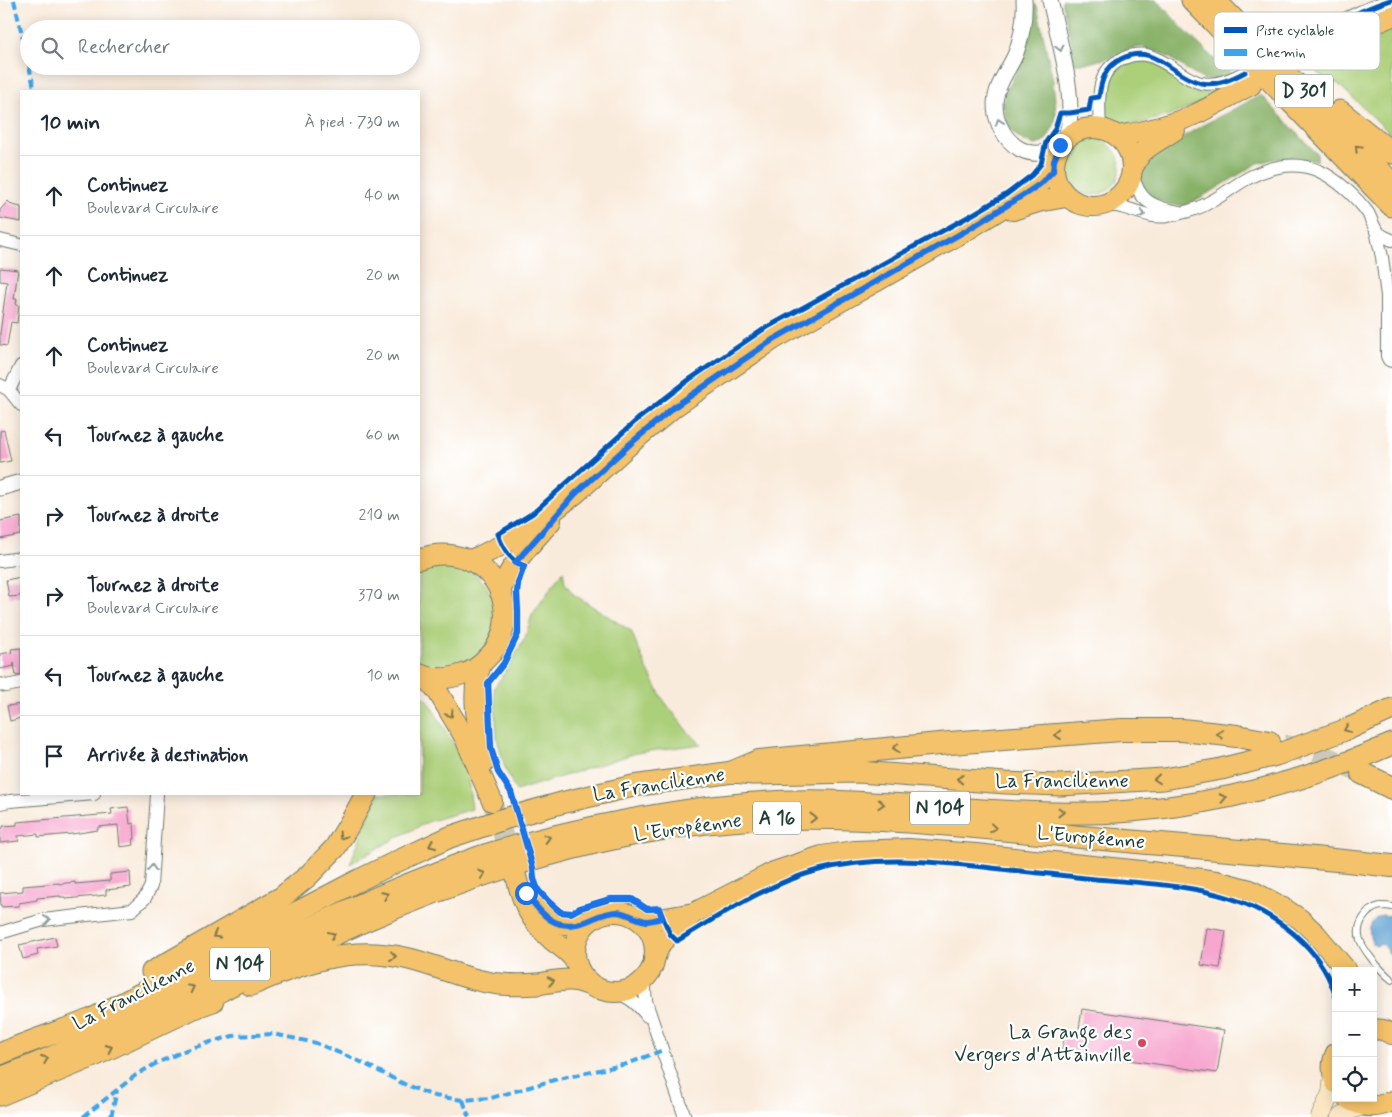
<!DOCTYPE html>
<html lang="fr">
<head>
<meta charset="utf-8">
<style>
  body { margin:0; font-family:Mynerve,sans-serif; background:#f6f6f7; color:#1f2937 }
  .controls { position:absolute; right:15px; bottom:15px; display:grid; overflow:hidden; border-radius:0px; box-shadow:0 2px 12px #0003 }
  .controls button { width:45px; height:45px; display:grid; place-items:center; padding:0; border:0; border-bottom:1px solid #e0e1e3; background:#fff; color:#1f2937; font:25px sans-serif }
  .stop { position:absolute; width:15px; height:15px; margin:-11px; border:4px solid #1a73e8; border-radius:50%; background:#fff }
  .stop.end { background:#1a73e8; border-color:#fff; box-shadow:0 1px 5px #0008 }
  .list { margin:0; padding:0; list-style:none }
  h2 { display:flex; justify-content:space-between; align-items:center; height:65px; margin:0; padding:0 20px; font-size:21px }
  h2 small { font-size:16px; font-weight:400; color:#747a83 }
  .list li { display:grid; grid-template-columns:32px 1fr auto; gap:15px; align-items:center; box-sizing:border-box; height:80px; padding:0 20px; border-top:1px solid #e0e1e3 }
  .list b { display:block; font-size:19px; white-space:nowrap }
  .list p { margin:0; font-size:16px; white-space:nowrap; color:#747a83 }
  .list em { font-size:16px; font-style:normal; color:#747a83 }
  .icon { flex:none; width:28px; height:28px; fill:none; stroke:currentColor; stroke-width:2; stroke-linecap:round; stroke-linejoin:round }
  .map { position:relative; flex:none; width:1392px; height:1117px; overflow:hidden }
  .search { position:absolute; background:#fff; box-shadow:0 2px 12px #0003; left:20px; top:20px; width:400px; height:55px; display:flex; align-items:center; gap:12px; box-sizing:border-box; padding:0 18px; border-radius:28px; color:#747a83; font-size:19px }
  .panel { position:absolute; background:#fff; box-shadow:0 2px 12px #0003; left:20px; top:90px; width:400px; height:705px; border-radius:0px }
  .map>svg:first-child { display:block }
</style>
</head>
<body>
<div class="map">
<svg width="1392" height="1117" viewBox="0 0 1392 1117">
  <rect width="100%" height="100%" fill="#fff"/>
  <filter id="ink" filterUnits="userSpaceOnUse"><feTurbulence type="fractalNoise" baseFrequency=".02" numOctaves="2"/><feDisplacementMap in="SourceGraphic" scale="10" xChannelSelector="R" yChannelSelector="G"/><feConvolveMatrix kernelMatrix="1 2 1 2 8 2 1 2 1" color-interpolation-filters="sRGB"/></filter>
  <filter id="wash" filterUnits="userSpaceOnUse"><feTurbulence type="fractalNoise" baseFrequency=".0096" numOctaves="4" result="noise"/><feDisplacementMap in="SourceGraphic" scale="20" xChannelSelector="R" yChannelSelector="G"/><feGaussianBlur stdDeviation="1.12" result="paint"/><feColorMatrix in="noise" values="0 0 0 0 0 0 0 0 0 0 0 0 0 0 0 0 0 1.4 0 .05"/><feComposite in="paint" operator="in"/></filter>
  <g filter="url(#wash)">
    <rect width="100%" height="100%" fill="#f9ebdb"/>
    <g fill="#accf79" stroke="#668656">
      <path d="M 1392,28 L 1392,135 L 1337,83 L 1332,85 L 1309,65 L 1366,37 Z"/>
      <path d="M 1136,61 L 1148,61 L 1158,65 L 1190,90 L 1197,93 L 1225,89 C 1211,96 1196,105 1181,111 C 1168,116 1126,129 1114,124 C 1107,122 1105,116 1105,109 C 1104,104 1103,99 1103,94 C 1105,76 1120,66 1136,61 Z"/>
      <circle cx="1092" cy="167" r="28"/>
      <path d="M 435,562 C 444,564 456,564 465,567 C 472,570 478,576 483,582 C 511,614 490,663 448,669 C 439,670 427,669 419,664 L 419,568 Z"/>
      <path d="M 563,571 L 565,583 L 573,594 L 631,631 L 646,667 L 662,698 L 687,731 L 701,744 L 636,753 L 516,791 L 505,768 L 497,738 L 494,688 L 508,668 L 525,638 L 532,615 Z"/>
      <path d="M 419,693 L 428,700 L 466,766 L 472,809 L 430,821 L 396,838 L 350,864 L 377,794 L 419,794 Z"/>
    </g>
    <g fill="#89b269" stroke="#54784e">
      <path d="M 1062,0 L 1157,0 L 1183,29 L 1214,59 L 1229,66 L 1231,71 L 1227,76 L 1204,80 L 1190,72 L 1172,59 L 1158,52 L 1142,47 L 1129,49 L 1108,58 L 1089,63 L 1073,63 L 1072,45 Z"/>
      <path d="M 1035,4 L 1037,6 L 1053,81 L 1056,112 L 1055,123 L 1048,137 L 1044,142 L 1036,145 L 1025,142 L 1014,134 L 1007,123 L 1004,110 L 1004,96 L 1019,67 L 1025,53 Z"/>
      <path d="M 1261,95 L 1317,154 L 1317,161 L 1290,157 L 1274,159 L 1258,163 L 1214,190 L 1194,201 L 1184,205 L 1171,205 L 1158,200 L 1150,196 L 1143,188 L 1141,180 L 1141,168 L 1147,158 L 1203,125 Z"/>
    </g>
    <path fill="#60a2d4" stroke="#407084" d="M 1382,915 L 1392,916 L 1392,957 L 1382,944 L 1375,946 C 1366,934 1368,921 1382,915 Z"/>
    <g id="blocks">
      <g fill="#f7a6cf">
        <path d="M 8,201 L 12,205 L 21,207 L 21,222 L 0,218 L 0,210 Z"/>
        <path d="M 0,268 L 18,270 L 14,299 L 17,299 L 16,305 L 19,305 L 17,323 L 11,322 L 7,346 L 0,345 L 0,333 L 7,282 L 0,281 Z"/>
        <path d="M 4,430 L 11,461 L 0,463 L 0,431 Z"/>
        <path d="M 21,517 L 21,535 L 0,539 L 0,521 Z"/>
        <path d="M 21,577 L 21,596 L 9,597 L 6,580 Z"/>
        <path d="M 21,648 L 21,675 L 16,676 L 14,663 L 14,666 L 0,669 L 0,654 L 12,652 L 11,649 Z"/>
        <path d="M 21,704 L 21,718 L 10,721 L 7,706 Z"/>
        <path d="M 128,807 L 130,824 L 134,823 L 135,839 L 133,839 L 134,845 L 120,847 L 118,825 L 98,827 L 98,830 L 72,834 L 38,837 L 38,834 L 18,836 L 19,841 L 0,843 L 0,829 L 3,828 L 3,826 L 17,825 L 17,822 L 112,814 L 111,809 Z"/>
        <path d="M 130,872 L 131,887 L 106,890 L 106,895 L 66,899 L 65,897 L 60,897 L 60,896 L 37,898 L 37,900 L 19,903 L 19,906 L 1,907 L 0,893 L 23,891 L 23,886 L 59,883 L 59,884 L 75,882 L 75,884 L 110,881 L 110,874 Z"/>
        <path d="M 1207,928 L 1226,931 L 1220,968 L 1201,965 Z"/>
        <path d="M 55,937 L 57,946 L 37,949 L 38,955 L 23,959 L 19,945 Z"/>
        <path d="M 1082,1009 L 1224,1030 L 1217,1073 L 1062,1050 L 1065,1034 L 1078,1036 Z"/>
      </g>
    </g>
  </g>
  <g filter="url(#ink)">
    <use href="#blocks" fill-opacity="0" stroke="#6b7a6e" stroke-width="1"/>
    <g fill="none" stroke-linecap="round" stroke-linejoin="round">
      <path stroke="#cdc8ba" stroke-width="20" stroke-dasharray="20 10" stroke-linecap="butt" d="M 492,801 L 512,863"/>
      <path stroke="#cdc8ba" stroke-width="22" stroke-dasharray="22 11" stroke-linecap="butt" d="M 1283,745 L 1320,755 L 1354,769"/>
      <defs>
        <path id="service" d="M 1392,907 C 1388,906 1384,906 1380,906 C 1367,909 1357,923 1359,936 C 1361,949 1382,972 1392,980"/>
        <g id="minor">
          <path d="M 1292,47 C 1324,30 1356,11 1391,0"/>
          <path d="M 1100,128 C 1099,102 1094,70 1124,58 C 1136,53 1146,53 1157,59 C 1172,65 1185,79 1201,83 C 1217,86 1232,79 1245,72"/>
          <path d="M 1132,173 C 1139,201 1151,207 1179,212"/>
          <path d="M 1102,206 C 1125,202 1144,220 1168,216 C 1182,213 1196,210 1208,203 C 1221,197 1231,188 1243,181 C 1266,167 1294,160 1319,171 C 1337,179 1357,198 1368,213 C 1371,219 1373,225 1376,230 C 1379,235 1387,238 1392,240"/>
          <path d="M 1376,231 L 1382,257 L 1387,296 L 1387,356 L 1389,360 L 1392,361"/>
          <path d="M 0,240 L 21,245"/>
          <path d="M 0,385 L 9,390 L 21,405"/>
          <path d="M 9,390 L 21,366"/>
          <path d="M 0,561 L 21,558"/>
          <path d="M 0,684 L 6,686 L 21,683"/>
          <path d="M 0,803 L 10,801 L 94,794"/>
          <path d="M 0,933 L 43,920 L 132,910 L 145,898 L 151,886 L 157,794"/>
          <path d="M 650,970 C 644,983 644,992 647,1005 L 685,1117"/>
          <path d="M 609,992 C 627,994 637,1003 647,1016"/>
        </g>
        <g id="tertiary">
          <path d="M 1024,0 C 1025,18 1022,36 1016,53 C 1010,68 999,80 996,96 C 992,115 1002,139 1020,149 C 1033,156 1048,154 1060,145"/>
          <path d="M 1050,0 C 1057,34 1081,109 1064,140"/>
          <path d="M 0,488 L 21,482"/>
        </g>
        <g id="secondary">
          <path d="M 1320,1117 L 1331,1093 L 1333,1073"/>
          <path d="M 1340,1117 L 1351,1110 L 1363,1106"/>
        </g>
        <g id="primary">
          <path d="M 1302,58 L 1338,39 L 1392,16"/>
          <circle cx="1093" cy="167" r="39"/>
          <path d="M 1118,136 C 1145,132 1171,125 1196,114 C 1215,105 1233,94 1251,85"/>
          <path d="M 1132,169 L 1141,153 L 1150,146 L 1175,130"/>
          <path d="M 1013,210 L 1038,202 L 1066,197"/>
          <path d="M 419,559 C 467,541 515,580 503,631 C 500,641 496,650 488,657 C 481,665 474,671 463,674 C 449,679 433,680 419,674"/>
          <path d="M 470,560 L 480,556 L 502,545 L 543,519 L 575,494 L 630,444 L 674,407 L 774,339 L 967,230 L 1034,188 L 1053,171"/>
          <path d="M 500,592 C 510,564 532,543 551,521"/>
          <path d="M 481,665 C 469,693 479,733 485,762"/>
          <path d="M 422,675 L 431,683 L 438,692 L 465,738 L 492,801"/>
          <path d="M 516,876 C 523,905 530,920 552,940 C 560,947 569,951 575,961"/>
          <path d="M 534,904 C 550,926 569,929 593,918"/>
          <circle cx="615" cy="952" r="40"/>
          <path d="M 632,916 L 648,921 L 694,913"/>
          <path d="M 654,959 L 661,943 L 670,934 L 694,913 L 774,872 L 822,856 L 854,851 L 908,849 L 976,854 L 1151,872 L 1216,881 L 1250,890 L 1280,906 L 1300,919 L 1316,934 L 1347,971"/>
          <path d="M 1373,1029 L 1383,1030 L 1392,1034"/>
          <path d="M 1336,1053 C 1331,1063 1332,1073 1336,1083"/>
          <path d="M 1347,1098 C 1362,1108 1376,1109 1392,1101"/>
        </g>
        <g id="trunk">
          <path d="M 1192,0 L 1392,206"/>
          <path d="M 1215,0 L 1392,183"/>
          <path d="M 1340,111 L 1392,153"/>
          <path d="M 152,972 L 282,897 L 308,876 L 335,848 L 350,823 L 366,794"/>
          <path d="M 251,985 C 302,963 348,945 405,958 C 437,965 467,981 500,984 C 512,985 526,985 538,984 C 562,980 574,976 596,988"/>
          <path d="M 0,1054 C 31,1040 63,1031 94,1018 L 355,882 L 398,861 L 450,837 L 504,819 L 561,803 L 633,786 L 733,772 L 753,774 L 859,772 L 1006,783 L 1060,785 L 1164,779 L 1221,769 L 1276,755 L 1348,729 L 1392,709"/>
          <path d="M 0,1078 C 55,1058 107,1031 160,1005 C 218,975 277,944 336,916 C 369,900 403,886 437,873 C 453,867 469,860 485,855 C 543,837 603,824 663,814 C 716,805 770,800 824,801 C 926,803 1029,819 1131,811 C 1220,804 1311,780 1392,744"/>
          <path d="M 0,1095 L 94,1056 L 196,1007 L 213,1001"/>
        </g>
        <g id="motorway">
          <path d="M 733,772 L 759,761 L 950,743 L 1121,730 L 1182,730 L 1237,736 L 1269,742"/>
          <path d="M 1362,773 L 1392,788"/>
          <path d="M 196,1007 C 214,992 235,983 255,973 C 290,955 325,938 361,922 C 466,876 574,841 687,825 C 815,808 943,824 1071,836 C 1178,846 1285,854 1392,866"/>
        </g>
      </defs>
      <use href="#service" stroke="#6b7a6e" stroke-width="8"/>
      <use href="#minor" stroke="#6b7a6e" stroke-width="14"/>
      <use href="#tertiary" stroke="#6b7a6e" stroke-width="17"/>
      <use href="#secondary" stroke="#6b7a6e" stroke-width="19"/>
      <use href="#primary" stroke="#6b7a6e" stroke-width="22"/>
      <use href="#trunk" stroke="#6b7a6e" stroke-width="23"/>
      <use href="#motorway" stroke="#6b7a6e" stroke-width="24"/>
      <use href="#service" stroke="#fff" stroke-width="6"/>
      <use href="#minor" stroke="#fff" stroke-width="12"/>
      <use href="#tertiary" stroke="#fff" stroke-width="15"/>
      <use href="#secondary" stroke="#fbe7c3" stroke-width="18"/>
      <use href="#primary" stroke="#f4c26a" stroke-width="20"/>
      <use href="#trunk" stroke="#f4c26a" stroke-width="21"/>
      <use href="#motorway" stroke="#f4c26a" stroke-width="22"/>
      <g stroke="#3da4eb" stroke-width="4" stroke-dasharray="8 4" stroke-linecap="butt">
        <path d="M 14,0 L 29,65"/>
        <path d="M 29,66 L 35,91"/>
        <path d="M 463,1100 L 469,1117"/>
        <path d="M 83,1117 L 136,1075 L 157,1063 L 186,1050 L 211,1042 L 233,1036 L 273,1034 L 316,1043 L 361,1062 L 406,1085 L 434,1096 L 463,1100 L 491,1098 L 554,1080 L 627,1064 L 663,1050"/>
        <path d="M 111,1117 L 117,1090"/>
      </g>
      <defs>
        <g id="cycleway">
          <path d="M 1292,47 C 1324,30 1356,11 1391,0"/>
          <path d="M 1245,72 C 1232,79 1217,86 1201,83 C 1171,76 1155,42 1121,59 C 1105,67 1101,81 1099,97 L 1091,98 L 1089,110 L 1070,113 L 1060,113 L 1055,129 L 1046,142 L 1041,164 L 1032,175 L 1007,194 L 975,213 L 764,329 L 690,379 L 638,419 L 533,513 L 498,534 C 503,549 510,561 524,566 L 518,583 L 517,593 L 518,611 L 518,634 L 504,663 L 488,683 L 491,748 L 498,772 L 511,792 L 533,868 L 534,879 L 538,890 L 549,902 L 561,912 L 571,913 L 580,908 L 610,899 L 632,899 L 647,909 L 659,909 L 670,934 L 677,941 C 722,914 767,884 819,870 C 872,856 929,861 984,867 C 1017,871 1051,874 1085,878 C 1136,883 1202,884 1248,905 C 1288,923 1324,954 1336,998"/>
        </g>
      </defs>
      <use href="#cycleway" stroke="#fff" stroke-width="8"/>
      <use href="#cycleway" stroke="#0057b8" stroke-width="5"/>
    </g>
    <defs><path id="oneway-chevron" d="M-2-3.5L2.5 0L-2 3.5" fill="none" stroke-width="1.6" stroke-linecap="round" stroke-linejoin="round" transform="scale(1.25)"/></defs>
    <g stroke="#8f9e9a">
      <use href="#oneway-chevron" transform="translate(1060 48) rotate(77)"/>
      <use href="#oneway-chevron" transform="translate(999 122) rotate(-109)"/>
      <use href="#oneway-chevron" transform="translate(1142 214) rotate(17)"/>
      <use href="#oneway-chevron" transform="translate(152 868) rotate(-86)"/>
      <use href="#oneway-chevron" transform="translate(47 920) rotate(-9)"/>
    </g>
    <g stroke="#7f794c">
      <use href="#oneway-chevron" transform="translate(1358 148) rotate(-134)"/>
      <use href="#oneway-chevron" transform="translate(450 714) rotate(59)"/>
      <use href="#oneway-chevron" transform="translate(1347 729) rotate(158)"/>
      <use href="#oneway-chevron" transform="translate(1220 734) rotate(-173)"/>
      <use href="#oneway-chevron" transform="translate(1058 735) rotate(176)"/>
      <use href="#oneway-chevron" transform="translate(896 748) rotate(175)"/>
      <use href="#oneway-chevron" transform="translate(960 779) rotate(-176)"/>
      <use href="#oneway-chevron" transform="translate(1157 779) rotate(175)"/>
      <use href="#oneway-chevron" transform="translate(1223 798) rotate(-12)"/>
      <use href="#oneway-chevron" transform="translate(881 804) rotate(3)"/>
      <use href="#oneway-chevron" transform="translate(1061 812) rotate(1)"/>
      <use href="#oneway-chevron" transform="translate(813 818)"/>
      <use href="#oneway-chevron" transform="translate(993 828) rotate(6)"/>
      <use href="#oneway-chevron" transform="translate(342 836) rotate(122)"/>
      <use href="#oneway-chevron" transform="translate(547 838) rotate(-15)"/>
      <use href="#oneway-chevron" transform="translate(432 845) rotate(156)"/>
      <use href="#oneway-chevron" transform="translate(482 874) rotate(-18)"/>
      <use href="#oneway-chevron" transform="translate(385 895) rotate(-23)"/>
      <use href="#oneway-chevron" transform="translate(216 935) rotate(151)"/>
      <use href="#oneway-chevron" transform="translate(332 935) rotate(-25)"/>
      <use href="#oneway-chevron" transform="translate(393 956) rotate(7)"/>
      <use href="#oneway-chevron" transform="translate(551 981) rotate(-10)"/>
      <use href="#oneway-chevron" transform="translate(191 988) rotate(-27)"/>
      <use href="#oneway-chevron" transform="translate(109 1048) rotate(-25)"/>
      <use href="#oneway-chevron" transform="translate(45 1059) rotate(-23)"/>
    </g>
  </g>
  <g fill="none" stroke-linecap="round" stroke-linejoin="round" filter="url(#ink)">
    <path stroke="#1a73e8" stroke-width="6" d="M 526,893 C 542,916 557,933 587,921 C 597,917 606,912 617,912 C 628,913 637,920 647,921 C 652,921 658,919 662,918 L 659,908 L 647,909 L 632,899 L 610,899 L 580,908 L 571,913 L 560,912 L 549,902 L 538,890 L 534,879 L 533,868 L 511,792 L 498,772 L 491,748 L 488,683 L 504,663 L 518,634 L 518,611 L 517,593 L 518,583 L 524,566 L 515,563 L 575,494 L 630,444 L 674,407 L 774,339 L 967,230 L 1025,194 L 1040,184 L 1053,171 L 1054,161 L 1060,145"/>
  </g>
  <circle fill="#d1495b" stroke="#fff" stroke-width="2" cx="1142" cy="1043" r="5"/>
  <g text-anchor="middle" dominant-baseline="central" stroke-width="4.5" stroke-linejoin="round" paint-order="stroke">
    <g fill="#fff" stroke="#627771" stroke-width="1">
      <rect x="1275" y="74.5" width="58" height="33" rx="4"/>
      <rect x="910" y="791.5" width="60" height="33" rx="4"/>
      <rect x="753" y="801.5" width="48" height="33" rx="4"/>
      <rect x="210" y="947.5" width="60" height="33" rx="4"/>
    </g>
    <g font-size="19" font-weight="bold" fill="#1f3d34">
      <text x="1304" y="91">D 301</text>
      <text x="940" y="808">N 104</text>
      <text x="777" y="818">A 16</text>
      <text x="240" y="964">N 104</text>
    </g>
    <g font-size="20" fill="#1f3d34" stroke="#fff">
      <text x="1062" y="781">La Francilienne</text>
      <text transform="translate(659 785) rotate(-9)">La Francilienne</text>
      <text transform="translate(688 828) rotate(-8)">L'Européenne</text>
      <text transform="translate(1091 838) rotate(5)">L'Européenne</text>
      <text transform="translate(134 995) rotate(-27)">La Francilienne</text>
    </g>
    <g font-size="20" fill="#1f3d34" stroke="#fff" text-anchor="end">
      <text x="1132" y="1032">La Grange des<tspan x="1132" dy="23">Vergers d'Attainville</tspan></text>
    </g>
  </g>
  <rect x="1214" y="12" width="166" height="58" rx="8" fill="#fff" stroke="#bcc5c2" stroke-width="1"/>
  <rect x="1224" y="27" width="23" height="6" fill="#0057b8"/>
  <rect x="1224" y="49" width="23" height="7" fill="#3da4eb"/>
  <g font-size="14" fill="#1f3d34">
    <text x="1256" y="35">Piste cyclable</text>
    <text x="1256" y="57">Chemin</text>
  </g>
</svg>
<div class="controls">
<button>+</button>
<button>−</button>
<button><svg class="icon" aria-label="locate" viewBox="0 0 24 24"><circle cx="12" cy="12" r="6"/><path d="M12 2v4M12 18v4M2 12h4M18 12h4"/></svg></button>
</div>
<div class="stop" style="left:526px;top:893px"></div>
<div class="stop end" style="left:1060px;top:145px"></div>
<div class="search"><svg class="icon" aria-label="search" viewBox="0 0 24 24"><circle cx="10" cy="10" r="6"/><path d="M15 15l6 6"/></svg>Rechercher</div>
<section class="panel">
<h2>10 min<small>À pied · 730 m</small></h2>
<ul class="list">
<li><svg class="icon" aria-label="ahead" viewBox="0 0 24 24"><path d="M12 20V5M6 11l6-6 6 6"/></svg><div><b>Continuez</b><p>Boulevard Circulaire</p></div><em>40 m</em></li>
<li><svg class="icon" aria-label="ahead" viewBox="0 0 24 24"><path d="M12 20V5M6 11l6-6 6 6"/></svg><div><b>Continuez</b></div><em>20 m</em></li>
<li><svg class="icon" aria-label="ahead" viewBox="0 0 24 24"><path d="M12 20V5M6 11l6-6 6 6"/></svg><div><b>Continuez</b><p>Boulevard Circulaire</p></div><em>20 m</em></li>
<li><svg class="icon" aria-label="left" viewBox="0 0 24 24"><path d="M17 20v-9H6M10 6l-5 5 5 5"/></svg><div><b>Tournez à gauche</b></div><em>60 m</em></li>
<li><svg class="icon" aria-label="right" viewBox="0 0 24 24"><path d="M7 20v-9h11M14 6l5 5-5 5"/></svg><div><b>Tournez à droite</b></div><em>210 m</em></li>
<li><svg class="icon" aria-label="right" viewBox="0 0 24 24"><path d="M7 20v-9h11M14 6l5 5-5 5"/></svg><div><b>Tournez à droite</b><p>Boulevard Circulaire</p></div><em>370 m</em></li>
<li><svg class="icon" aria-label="left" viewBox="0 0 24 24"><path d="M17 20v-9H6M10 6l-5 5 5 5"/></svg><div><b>Tournez à gauche</b></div><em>10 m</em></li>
<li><svg class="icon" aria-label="arrive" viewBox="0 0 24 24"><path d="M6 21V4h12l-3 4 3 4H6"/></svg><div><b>Arrivée à destination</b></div></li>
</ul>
</section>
</div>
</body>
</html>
